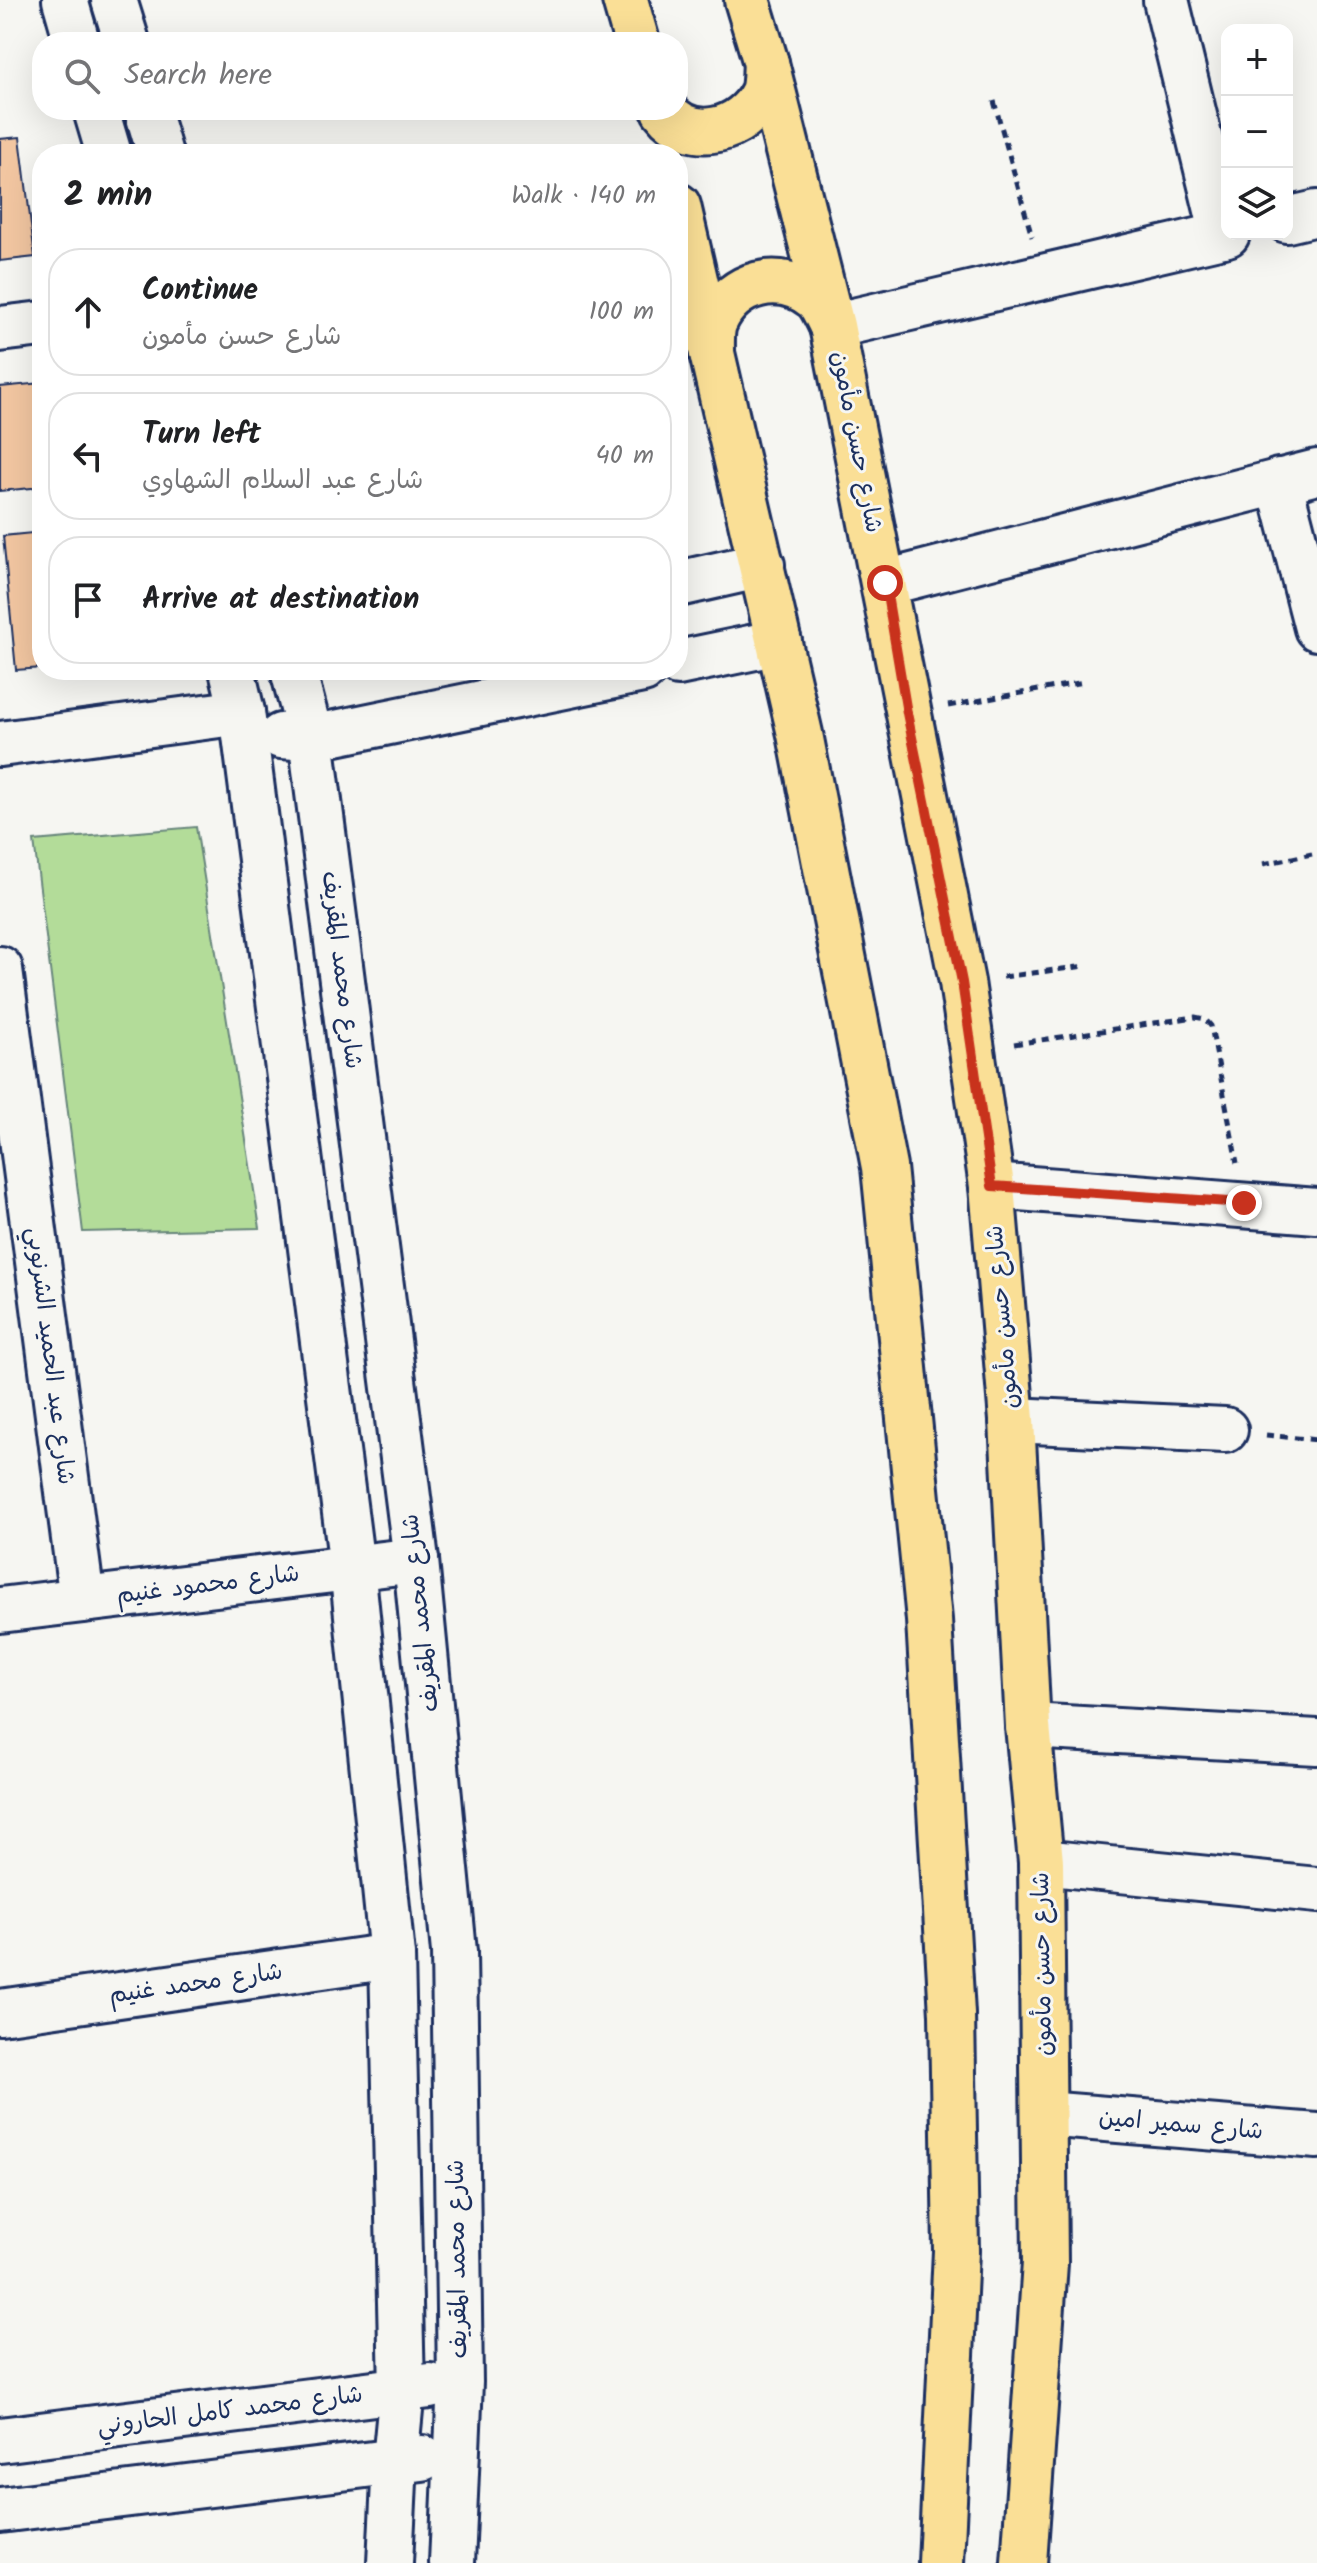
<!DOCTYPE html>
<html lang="en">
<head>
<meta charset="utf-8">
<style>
  body { margin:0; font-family:Kalam,"Playpen Sans Arabic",sans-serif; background:#f2f2f2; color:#202124 }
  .controls { position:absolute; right:24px; top:24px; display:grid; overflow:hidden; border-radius:16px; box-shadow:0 8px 32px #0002 }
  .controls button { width:72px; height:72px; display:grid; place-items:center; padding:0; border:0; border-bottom:2px solid #e0e0e0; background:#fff; color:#202124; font:40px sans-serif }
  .stop { position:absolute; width:24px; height:24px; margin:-18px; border:6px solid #c8321e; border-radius:50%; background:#fff }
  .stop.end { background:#c8321e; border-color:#fff; box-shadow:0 2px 8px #0008 }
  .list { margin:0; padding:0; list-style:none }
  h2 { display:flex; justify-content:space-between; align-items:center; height:104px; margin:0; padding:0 32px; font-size:34px }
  h2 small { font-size:26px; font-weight:400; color:#757577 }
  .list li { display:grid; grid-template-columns:52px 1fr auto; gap:24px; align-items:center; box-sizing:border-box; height:128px; margin:0 16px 16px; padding:0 16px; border:2px solid #e0e0e0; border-radius:32px }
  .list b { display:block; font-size:30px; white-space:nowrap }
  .list p { margin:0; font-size:26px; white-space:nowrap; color:#757577 }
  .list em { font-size:26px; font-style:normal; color:#757577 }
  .icon { flex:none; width:44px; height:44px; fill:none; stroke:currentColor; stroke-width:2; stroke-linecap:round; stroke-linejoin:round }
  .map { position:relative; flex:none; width:1317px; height:2563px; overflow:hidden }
  .search { position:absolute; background:#fff; box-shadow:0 8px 32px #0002; left:32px; top:32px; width:656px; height:88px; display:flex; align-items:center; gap:20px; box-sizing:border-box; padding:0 28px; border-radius:32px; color:#757577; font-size:30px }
  .panel { position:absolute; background:#fff; box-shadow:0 8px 32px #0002; left:32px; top:144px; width:656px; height:536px; border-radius:32px }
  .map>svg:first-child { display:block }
</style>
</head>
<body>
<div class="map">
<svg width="1317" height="2563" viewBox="0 0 1317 2563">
  <rect width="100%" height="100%" fill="#f6f6f2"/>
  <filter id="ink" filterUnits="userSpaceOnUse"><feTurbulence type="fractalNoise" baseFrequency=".0125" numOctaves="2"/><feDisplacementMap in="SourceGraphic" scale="16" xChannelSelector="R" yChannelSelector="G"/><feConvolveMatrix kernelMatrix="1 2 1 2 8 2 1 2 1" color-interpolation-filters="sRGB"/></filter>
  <g filter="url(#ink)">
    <path fill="#b3dc99" stroke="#67867c" stroke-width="2" d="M 196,827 L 260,1228 L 83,1232 L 34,841 Z"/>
    <g fill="#f2c6a1" stroke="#1b2f5e" stroke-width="2">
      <path d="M 20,137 L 35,257 L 0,261 L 0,139 Z"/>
      <path d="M 42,383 L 42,487 L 0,491 L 0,387 Z"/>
      <path d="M 42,532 L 42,668 L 16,670 L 3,536 Z"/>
    </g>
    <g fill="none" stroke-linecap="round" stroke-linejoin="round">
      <defs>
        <g id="minor">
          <path d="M 65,0 L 77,42"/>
          <path d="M 114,0 L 127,42"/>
          <path d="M 1166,0 L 1223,235"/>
          <path d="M 96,110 L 109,154"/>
          <path d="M 147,110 L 160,154"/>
          <path d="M 1287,220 L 1317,213"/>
          <path d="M 832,326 L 1227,234"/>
          <path d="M 0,329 L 42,324"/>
          <path d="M 1279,481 L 1317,628"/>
          <path d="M 885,583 L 1317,472"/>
          <path d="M 678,584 L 762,565"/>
          <path d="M 678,663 L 779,642"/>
          <path d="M 232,670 L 242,712 L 352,1567 L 392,1956 L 402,2389 L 395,2461 L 390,2563"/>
          <path d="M 293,670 L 311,738 L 416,1560 L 454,1952 L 460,2382 L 452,2563"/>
          <path d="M 281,736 L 311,738 L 643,670"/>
          <path d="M 0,744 L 242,712"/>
          <path d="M 0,969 L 82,1600"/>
          <path d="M 992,1186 L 1317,1211"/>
          <path d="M 1012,1420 L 1225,1430"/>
          <path d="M 0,1610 L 416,1560"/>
          <path d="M 1028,1726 L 1317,1742"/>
          <path d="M 1041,1862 L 1317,1890"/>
          <path d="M 0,2012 L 392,1956"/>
          <path d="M 1044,2114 L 1317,2136"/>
          <path d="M 0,2440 L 430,2386"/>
          <path d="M 0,2510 L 422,2458"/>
        </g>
        <g id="major">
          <path d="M 625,0 L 637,42"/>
          <path d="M 747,0 L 766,63 L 832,326 L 962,982 L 992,1186 L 1012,1420 L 1028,1726 L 1041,1862 L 1045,2263 L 1024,2563"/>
          <path d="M 664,110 C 691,146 744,131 762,94 C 766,86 765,73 766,63"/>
          <path d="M 678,206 L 800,734 L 884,1167 L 929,1620 L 952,2014 L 956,2251 L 941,2563"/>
          <path d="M 712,352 C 712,343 711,330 715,321 C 733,282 780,270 814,297 C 822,303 826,315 831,324"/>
        </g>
      </defs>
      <use href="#minor" stroke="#1b2f5e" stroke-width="50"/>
      <use href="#major" stroke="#1b2f5e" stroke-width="50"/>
      <g stroke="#1b2f5e" stroke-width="5" stroke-dasharray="8 6" stroke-linecap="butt">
        <path d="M 994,101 L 1032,237"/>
        <path d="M 948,706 L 1084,682"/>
        <path d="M 1263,864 L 1317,853"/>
        <path d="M 1003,977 L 1085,966"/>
        <path d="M 1014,1044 L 1195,1017 L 1205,1019 L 1211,1026 L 1237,1163"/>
        <path d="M 1266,1435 L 1317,1440"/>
      </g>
      <use href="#minor" stroke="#f6f6f2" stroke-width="44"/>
      <use href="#major" stroke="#fadf96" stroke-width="44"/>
    </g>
  </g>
  <g fill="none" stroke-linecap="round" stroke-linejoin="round" filter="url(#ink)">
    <path stroke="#c8321e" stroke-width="10" d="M 885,583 L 907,713 L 962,982 L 992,1186 L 1244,1203"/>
  </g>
  <g text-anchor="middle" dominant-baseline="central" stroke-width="6" stroke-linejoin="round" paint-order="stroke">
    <g font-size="24" fill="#1b2f5e" stroke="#f6f6f2">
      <text transform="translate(856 442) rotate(79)">شارع حسن مأمون</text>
      <text transform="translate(341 970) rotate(83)">شارع محمد المقريف</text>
      <text transform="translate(1003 1317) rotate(-95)">شارع حسن مأمون</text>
      <text transform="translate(50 1356) rotate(83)">شارع عبد الحميد الشرنوبي</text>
      <text transform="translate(208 1585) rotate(-7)">شارع محمود غنيم</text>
      <text transform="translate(421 1613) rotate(-96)">شارع محمد المقريف</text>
      <text transform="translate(1043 1964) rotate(-91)">شارع حسن مأمون</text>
      <text transform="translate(196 1984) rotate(-8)">شارع محمد غنيم</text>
      <text transform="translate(1181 2125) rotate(5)">شارع سمير امين</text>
      <text transform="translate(458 2259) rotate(-91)">شارع محمد المقريف</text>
      <text transform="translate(230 2411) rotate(-7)">شارع محمد كامل الحاروني</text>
    </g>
  </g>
</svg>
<div class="controls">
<button>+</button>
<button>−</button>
<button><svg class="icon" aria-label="layers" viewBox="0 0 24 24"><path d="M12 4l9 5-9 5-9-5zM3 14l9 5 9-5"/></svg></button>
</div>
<div class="stop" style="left:885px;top:583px"></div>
<div class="stop end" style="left:1244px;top:1203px"></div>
<div class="search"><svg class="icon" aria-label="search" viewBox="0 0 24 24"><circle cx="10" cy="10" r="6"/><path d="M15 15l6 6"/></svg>Search here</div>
<section class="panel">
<h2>2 min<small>Walk · 140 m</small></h2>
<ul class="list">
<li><svg class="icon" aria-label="ahead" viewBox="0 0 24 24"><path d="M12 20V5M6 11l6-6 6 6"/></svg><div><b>Continue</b><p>شارع حسن مأمون</p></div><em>100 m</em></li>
<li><svg class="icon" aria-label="left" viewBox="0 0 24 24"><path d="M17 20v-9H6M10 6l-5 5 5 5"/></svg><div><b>Turn left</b><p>شارع عبد السلام الشهاوي</p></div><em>40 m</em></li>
<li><svg class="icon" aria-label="arrive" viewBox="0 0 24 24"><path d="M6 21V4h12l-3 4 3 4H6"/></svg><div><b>Arrive at destination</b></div></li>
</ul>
</section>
</div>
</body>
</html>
